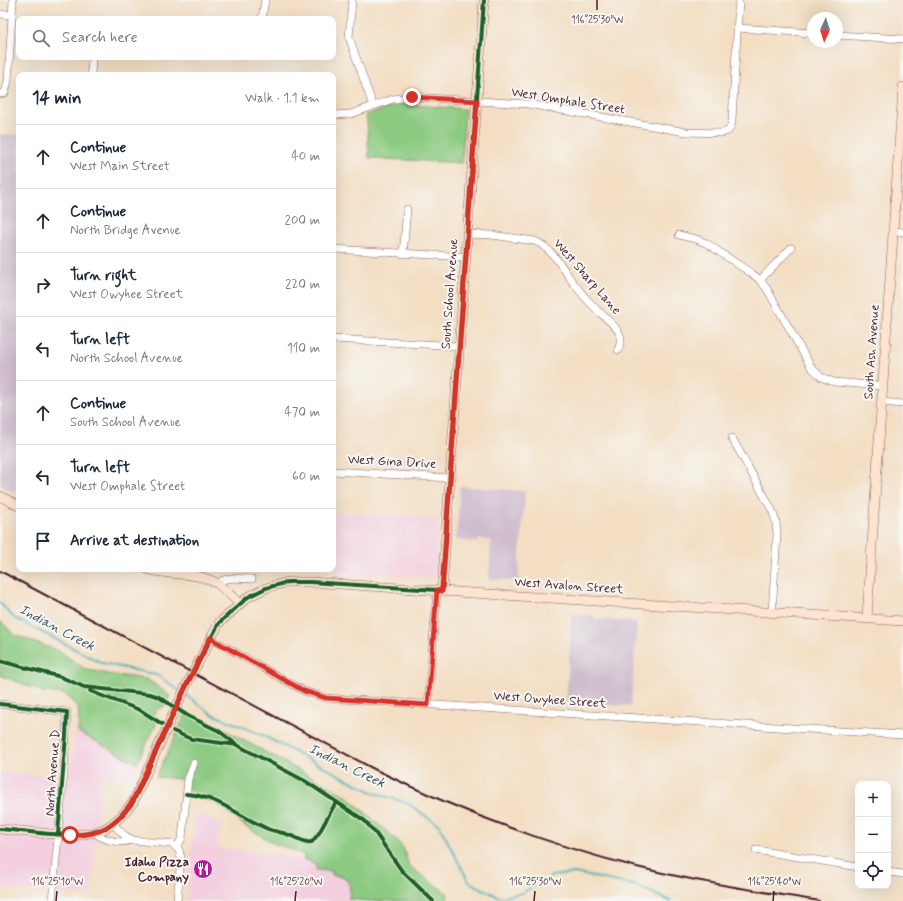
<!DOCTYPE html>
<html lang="en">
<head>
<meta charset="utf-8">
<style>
  body { margin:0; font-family:Mynerve,sans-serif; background:#f2f2f3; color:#1f2937 }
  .controls { position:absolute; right:12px; bottom:12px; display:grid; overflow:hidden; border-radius:8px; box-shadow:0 4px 16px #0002 }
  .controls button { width:36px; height:36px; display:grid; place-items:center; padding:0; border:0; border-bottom:1px solid #e0e1e3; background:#fff; color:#1f2937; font:20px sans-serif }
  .compass { position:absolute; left:807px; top:12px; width:36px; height:36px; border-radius:50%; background:#fff; box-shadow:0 4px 16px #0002; rotate:184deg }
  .stop { position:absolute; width:12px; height:12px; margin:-9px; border:3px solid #d93025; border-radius:50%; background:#fff }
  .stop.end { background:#d93025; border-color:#fff; box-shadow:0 1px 4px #0008 }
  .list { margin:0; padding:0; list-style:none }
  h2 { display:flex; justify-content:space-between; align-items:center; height:52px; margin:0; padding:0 16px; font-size:17px }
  h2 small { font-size:13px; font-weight:400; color:#747a83 }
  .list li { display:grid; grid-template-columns:26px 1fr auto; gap:12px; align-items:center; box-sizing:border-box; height:64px; padding:0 16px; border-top:1px solid #e0e1e3 }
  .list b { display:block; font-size:15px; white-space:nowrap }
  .list p { margin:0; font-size:13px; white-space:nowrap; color:#747a83 }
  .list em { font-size:13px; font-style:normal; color:#747a83 }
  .icon { flex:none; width:22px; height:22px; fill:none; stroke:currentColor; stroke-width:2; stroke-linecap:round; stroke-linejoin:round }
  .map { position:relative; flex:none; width:903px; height:901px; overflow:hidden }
  .search { position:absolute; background:#fff; box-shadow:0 4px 16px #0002; left:16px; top:16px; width:320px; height:44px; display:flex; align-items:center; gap:10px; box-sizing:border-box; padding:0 14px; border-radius:8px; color:#747a83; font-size:15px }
  .panel { position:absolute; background:#fff; box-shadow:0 4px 16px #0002; left:16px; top:72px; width:320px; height:500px; border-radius:8px }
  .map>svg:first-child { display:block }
</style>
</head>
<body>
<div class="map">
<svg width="903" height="901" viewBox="0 0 903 901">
  <rect width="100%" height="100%" fill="#f6f6f2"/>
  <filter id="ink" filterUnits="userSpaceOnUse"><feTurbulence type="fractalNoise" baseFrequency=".025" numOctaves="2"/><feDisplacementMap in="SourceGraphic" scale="8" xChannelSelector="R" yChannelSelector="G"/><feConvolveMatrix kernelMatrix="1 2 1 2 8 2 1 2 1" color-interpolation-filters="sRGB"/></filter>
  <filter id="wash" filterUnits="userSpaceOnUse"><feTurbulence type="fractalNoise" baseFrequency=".012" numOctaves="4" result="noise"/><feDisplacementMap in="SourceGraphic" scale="16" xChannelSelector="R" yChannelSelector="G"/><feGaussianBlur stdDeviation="0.9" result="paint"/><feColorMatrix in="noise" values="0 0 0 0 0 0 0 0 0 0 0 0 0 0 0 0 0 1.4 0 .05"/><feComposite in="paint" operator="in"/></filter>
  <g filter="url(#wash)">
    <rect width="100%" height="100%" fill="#f3dec3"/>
    <g fill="#f3cfdf">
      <path d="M 333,512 L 439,518 L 435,578 L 332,572 L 310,569 L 333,569 Z"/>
      <path d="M 75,732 L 78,732 L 137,763 L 129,779 L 101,776 L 91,896 L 0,888 L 0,772 L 70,778 Z"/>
      <path d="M 194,813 L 198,813 L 211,819 L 213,822 L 222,825 L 217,840 L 216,848 L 256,851 L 309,861 L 316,866 L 316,870 L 333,871 L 332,875 L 345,876 L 350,886 L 349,899 L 368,901 L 186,901 Z"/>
    </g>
    <g fill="#cfbdce">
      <path d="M 0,134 L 19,135 L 19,428 L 15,493 L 0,485 Z"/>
      <path d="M 460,486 L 525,491 L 518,581 L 489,579 L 491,540 L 479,539 L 478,542 L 456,540 Z"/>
      <path d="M 572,614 L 592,616 L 596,619 L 637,622 L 631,706 L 566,702 Z"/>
    </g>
    <g fill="#8cca81" stroke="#6b7456">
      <path d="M 401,104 L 465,109 L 462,163 L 369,158 L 367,120 L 365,115 Z"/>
      <path d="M 0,621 L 15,635 L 59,651 L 85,669 L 108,674 L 147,679 L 170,696 L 165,706 L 156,710 L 154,716 L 156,725 L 137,763 L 78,732 L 79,718 L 78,707 L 64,694 L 43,692 L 0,675 Z"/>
      <path d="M 186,713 L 210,722 L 345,795 L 389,833 L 403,847 L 409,866 L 448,894 L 446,901 L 368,901 L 349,899 L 350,886 L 345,877 L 332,875 L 332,871 L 316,870 L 316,866 L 309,861 L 304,860 L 304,855 L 288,848 L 275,844 L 246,827 L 217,803 L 193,796 L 181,779 L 156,777 Z"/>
    </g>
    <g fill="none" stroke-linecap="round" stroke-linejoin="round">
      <g stroke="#3daeb6" stroke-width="2">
        <path d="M 0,603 L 14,618 L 102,663 L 157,675 L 181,692"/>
        <path d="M 186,695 L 212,714 L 264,736 L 374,793 L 407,803 L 439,825 L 469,882 L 499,897 L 522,893 L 552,876 L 575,873 L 637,886 L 670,901"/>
      </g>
    </g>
  </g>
  <g filter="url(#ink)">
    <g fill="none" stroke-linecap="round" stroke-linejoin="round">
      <defs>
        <g id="street">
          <path d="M 352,0 L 349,37 L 373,106"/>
          <path d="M 0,14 L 12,15"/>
          <path d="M 262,19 L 265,0"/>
          <path d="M 737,28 L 813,33"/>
          <path d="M 837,35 L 903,39"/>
          <path d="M 91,75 L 92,57"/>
          <path d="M 0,94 L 5,93 L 8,81 L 13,0"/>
          <path d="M 333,115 L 351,114 L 393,99 L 412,97 L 528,104 L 686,132 L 722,133 L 728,131 L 731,126 L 732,120 L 739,0"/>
          <path d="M 893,231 L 903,232"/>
          <path d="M 467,234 L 491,235 L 535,241 C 553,249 563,269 574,284 C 581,293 589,302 597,310 C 603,316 618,327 620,335 C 622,340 620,345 618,350"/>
          <path d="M 679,235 L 696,239 L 706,243 L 751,273 L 760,280 L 767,289 L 811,367 L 821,377 L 834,382 L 882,386"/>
          <path d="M 333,249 L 466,257"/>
          <path d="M 403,254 L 407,209"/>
          <path d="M 760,280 L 791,248"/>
          <path d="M 333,339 L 459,346"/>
          <path d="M 881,402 L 903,404"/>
          <path d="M 732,438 L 772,510 L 776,522 L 777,535 L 772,612"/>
          <path d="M 333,471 L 450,478"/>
          <path d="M 217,584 C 227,575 240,579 252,579"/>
          <path d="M 210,638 L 304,691 L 326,698 L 903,735"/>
          <path d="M 0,704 L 67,712 L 64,773 L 52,901"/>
          <path d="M 428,705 L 437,590"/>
          <path d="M 94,833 C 108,841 117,844 133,840 L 124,835 L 113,824"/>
          <path d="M 133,840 L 172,844 L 179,850 L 181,858 L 177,901"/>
          <path d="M 177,847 L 182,838 L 188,779 L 194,763"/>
          <path d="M 756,850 L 858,867"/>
          <path d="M 888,872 L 903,874"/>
        </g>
        <g id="secondary">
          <path d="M 0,496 L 19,506"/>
          <path d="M 147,569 C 169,576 198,571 218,584 C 225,589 232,597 239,603"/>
          <path d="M 442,591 L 484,0"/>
          <path d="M 867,618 L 903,87"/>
          <path d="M 0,829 C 27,831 80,841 104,829 C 116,823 124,813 133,802 L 187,684 L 219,623 L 248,597 L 266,588 L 288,582 L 310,582 L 442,591 L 903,621"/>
        </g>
      </defs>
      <use href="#street" stroke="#856260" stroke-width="8"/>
      <use href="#secondary" stroke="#856260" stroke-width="10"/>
      <use href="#street" stroke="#fff" stroke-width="7"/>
      <use href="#secondary" stroke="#fde4d1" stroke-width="9"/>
      <path stroke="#4a1f2b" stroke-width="2" d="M 0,571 L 374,769 C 459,811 546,844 637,867 C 697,882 758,891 819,901"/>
      <defs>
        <g id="cycleway">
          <path d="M 442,591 L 484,0"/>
          <path d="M 0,661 L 61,677 L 84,687 L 150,694 L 159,697 L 188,716 L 219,731 L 237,745 L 305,781 L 365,821 L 376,834 L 402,871 L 433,901"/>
          <path d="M 90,691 L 105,697 L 140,710 L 162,724"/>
          <path d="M 0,704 L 67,712 L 66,735 L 58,834"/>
          <path d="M 173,731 L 191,739 L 237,745"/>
          <path d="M 186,794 C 218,796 240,817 268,829 C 275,832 283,832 289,835 C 296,837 305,844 312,842 L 319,833 L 336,802"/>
          <path d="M 0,829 C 27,831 80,841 104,829 C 116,823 124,813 133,802 L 187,684 L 219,623 L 248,597 L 266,588 L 288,582 L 310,582 L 437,590"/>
        </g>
      </defs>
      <use href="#cycleway" stroke="#f6f6f2" stroke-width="6"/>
      <use href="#cycleway" stroke="#1b5e20" stroke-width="4"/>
    </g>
  </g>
  <g fill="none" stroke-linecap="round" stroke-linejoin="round" filter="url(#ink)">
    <path stroke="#d93025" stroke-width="5" d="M 70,835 C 100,836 116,825 132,802 L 187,684 L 210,638 L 304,691 L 326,698 L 428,705 L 437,590 L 442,591 L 477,101 L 412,97"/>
  </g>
  <path fill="none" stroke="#4a1f2b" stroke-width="1.5" d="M 597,10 L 597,0M 56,901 L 57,891M 295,901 L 296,891M 534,901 L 535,891M 773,901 L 774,891"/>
  <defs>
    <symbol id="restaurant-disc" viewBox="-11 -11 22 22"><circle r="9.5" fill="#b5179e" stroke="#f6f6f2"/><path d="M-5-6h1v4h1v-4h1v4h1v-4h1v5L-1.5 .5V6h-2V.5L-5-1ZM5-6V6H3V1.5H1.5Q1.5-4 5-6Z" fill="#fff"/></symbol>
  </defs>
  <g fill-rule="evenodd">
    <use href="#restaurant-disc" x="192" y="858" width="22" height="22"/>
  </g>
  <g text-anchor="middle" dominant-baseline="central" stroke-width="4" stroke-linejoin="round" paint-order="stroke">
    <g font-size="13" fill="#4a1f2b" stroke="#f6f6f2">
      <text transform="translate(568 101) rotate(9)">West Omphale Street</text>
      <text transform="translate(587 277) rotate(49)">West Sharp Lane</text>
      <text transform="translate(450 294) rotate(-86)">South School Avenue</text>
      <text transform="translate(872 352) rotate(-86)">South Ash Avenue</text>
      <text transform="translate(392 462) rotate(3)">West Gina Drive</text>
      <text transform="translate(569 586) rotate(4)">West Avalon Street</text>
      <text transform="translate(550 700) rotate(4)">West Owyhee Street</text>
      <text transform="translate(53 773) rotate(-86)">North Avenue D</text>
    </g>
    <g font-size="13" font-weight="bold" fill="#4a1f2b" stroke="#f6f6f2" text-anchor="end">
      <text x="189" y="862">Idaho Pizza<tspan x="189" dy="15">Company</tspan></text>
    </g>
    <g font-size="14" font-style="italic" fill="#455863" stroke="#f6f6f2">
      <text transform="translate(57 628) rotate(28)">Indian Creek</text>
      <text transform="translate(347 766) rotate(26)">Indian Creek</text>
    </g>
  </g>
  <g font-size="10" text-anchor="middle" fill="#4a1f2b" stroke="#f6f6f2" stroke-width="4" stroke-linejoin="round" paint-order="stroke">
    <text x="597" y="23">116°25'30"W</text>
    <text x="57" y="885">116°25'10"W</text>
    <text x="296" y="885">116°25'20"W</text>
    <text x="535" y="885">116°25'30"W</text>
    <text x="774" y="885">116°25'40"W</text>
  </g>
</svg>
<div class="controls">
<button>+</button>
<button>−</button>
<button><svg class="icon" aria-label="locate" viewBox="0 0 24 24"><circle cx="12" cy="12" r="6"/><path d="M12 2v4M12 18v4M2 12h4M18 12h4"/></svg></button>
</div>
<svg class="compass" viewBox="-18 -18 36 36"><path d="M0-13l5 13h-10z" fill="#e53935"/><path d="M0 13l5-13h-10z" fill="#747a83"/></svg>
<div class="stop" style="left:70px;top:835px"></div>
<div class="stop end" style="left:412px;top:97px"></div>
<div class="search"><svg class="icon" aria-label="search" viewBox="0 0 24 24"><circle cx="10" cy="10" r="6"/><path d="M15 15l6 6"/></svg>Search here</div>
<section class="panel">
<h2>14 min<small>Walk · 1.1 km</small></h2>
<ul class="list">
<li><svg class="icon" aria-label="ahead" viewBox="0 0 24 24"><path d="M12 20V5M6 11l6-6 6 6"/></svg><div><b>Continue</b><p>West Main Street</p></div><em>40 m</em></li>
<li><svg class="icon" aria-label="ahead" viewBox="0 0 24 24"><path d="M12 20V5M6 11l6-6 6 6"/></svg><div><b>Continue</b><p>North Bridge Avenue</p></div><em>200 m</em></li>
<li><svg class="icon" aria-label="right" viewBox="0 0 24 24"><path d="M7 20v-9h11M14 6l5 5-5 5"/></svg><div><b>Turn right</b><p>West Owyhee Street</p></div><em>220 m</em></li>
<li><svg class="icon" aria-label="left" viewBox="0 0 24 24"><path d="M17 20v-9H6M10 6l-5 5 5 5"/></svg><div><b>Turn left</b><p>North School Avenue</p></div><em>110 m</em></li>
<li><svg class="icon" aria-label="ahead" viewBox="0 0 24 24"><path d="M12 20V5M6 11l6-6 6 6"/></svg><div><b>Continue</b><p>South School Avenue</p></div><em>470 m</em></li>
<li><svg class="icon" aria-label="left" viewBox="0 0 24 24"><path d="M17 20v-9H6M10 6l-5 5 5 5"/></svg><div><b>Turn left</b><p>West Omphale Street</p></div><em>60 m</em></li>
<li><svg class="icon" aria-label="arrive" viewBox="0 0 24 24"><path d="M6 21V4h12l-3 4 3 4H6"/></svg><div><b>Arrive at destination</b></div></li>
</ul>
</section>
</div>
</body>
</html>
